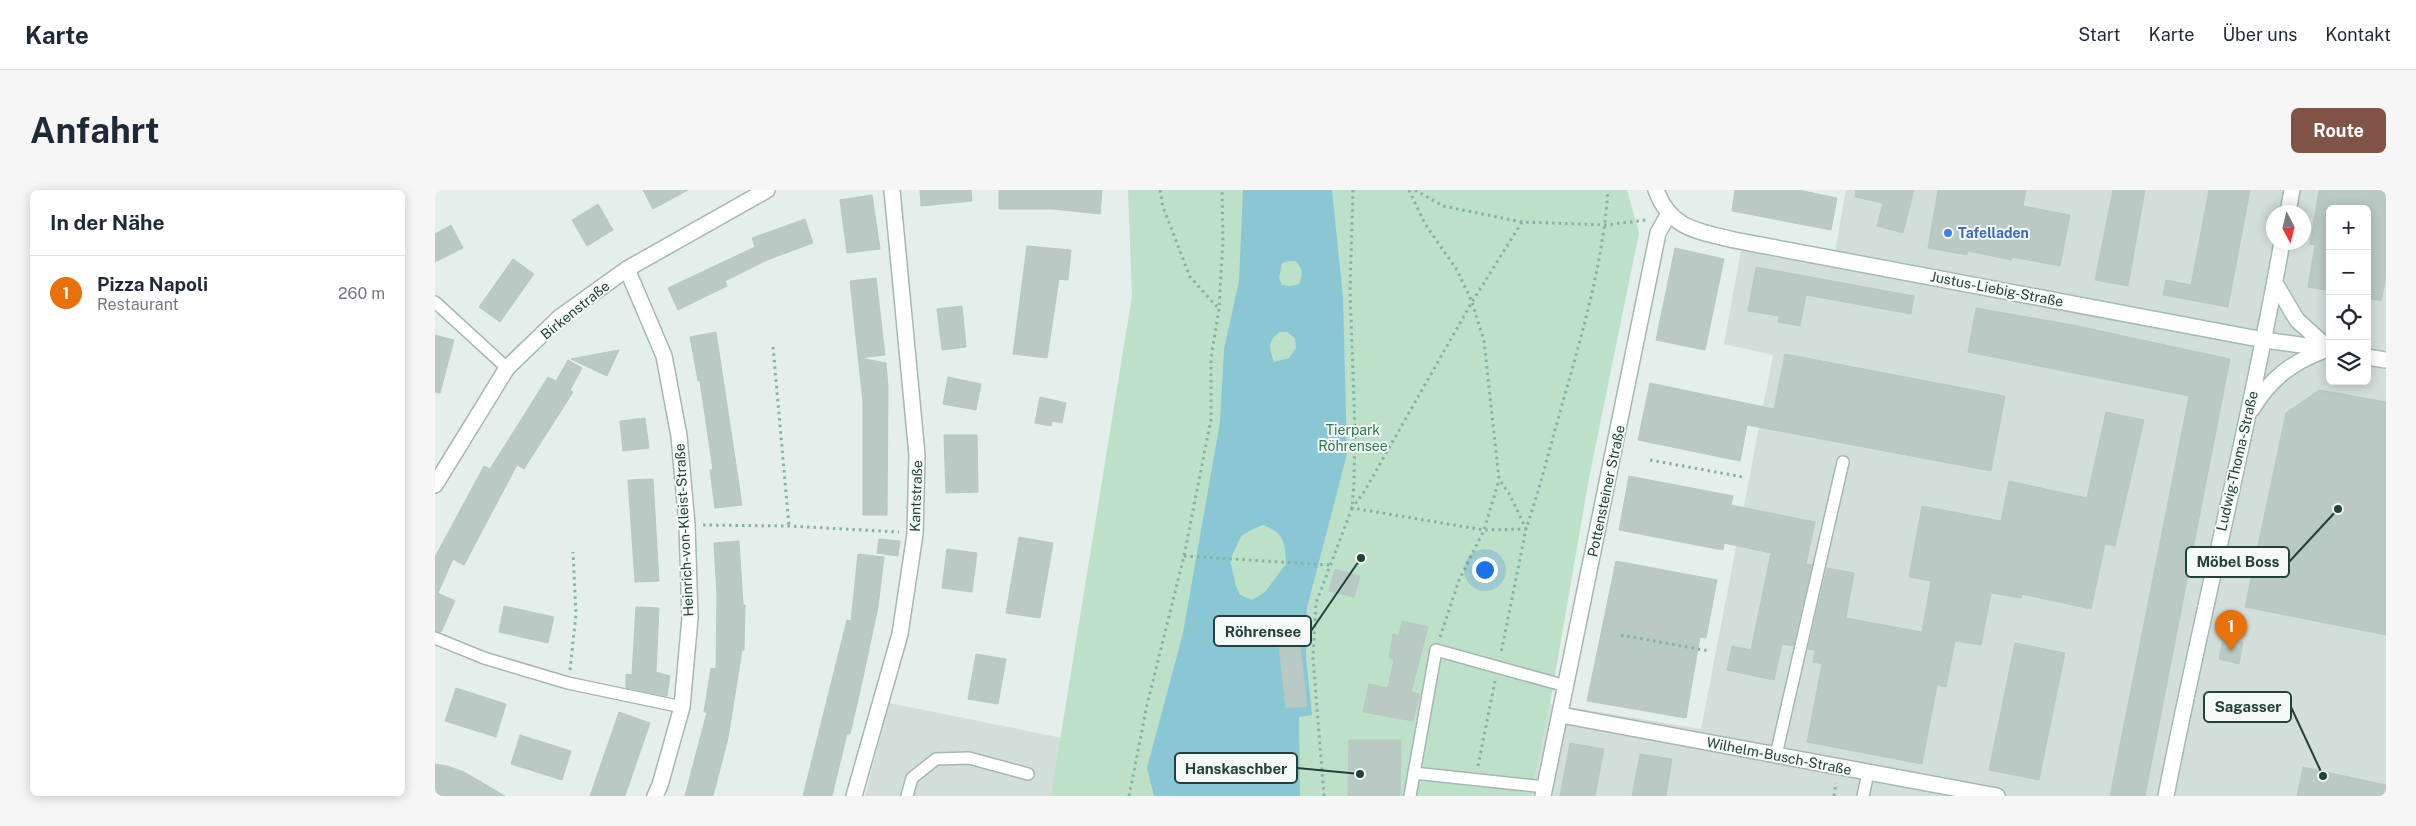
<!DOCTYPE html>
<html lang="de">
<head>
<meta charset="utf-8">
<style>
  body { margin:0; font-family:"Public Sans",sans-serif; background:#f6f6f7; color:#1f2937 }
  .controls { position:absolute; right:15px; top:15px; display:grid; overflow:hidden; border-radius:8px; box-shadow:0 2px 12px #0003 }
  .controls button { width:45px; height:45px; display:grid; place-items:center; padding:0; border:0; border-bottom:1px solid #e0e1e3; background:#fff; color:#1f2937; font:25px sans-serif }
  .compass { position:absolute; left:1831px; top:15px; width:45px; height:45px; border-radius:50%; background:#fff; box-shadow:0 2px 12px #0003; rotate:173deg }
  .you { position:absolute; left:1049px; top:379px; width:18px; height:18px; margin:-12px; border:4px solid #fff; border-radius:50%; background:#1a73e8; box-shadow:0 0 0 8px #1a73e833 }
  .badge { display:grid; place-items:center; width:32px; height:32px; border-radius:50%; background:#815346; color:#fff; font-size:16px; font-weight:700 }
  .pin { position:absolute; translate:-50% -41px; filter:drop-shadow(0 1px 2px #0008) }
  .pin::after { content:''; position:absolute; top:26px; width:18px; height:15px; background:inherit; clip-path:polygon(0 0,100% 0,50% 100%) }
  .list { margin:0; padding:0; list-style:none }
  h2 { display:flex; justify-content:space-between; align-items:center; height:65px; margin:0; padding:0 20px; font-size:21px }
  h2 small { font-size:16px; font-weight:400; color:#747a83 }
  .list li { display:grid; grid-template-columns:32px 1fr auto; gap:15px; align-items:center; box-sizing:border-box; height:75px; padding:0 20px; border-top:1px solid #e0e1e3 }
  .list b { display:block; font-size:19px; white-space:nowrap }
  .list p { margin:0; font-size:16px; white-space:nowrap; color:#747a83 }
  .list em { font-size:16px; font-style:normal; color:#747a83 }
  .icon { flex:none; width:28px; height:28px; fill:none; stroke:currentColor; stroke-width:2; stroke-linecap:round; stroke-linejoin:round }
  .map { position:relative; flex:none; width:1951px; height:606px; overflow:hidden; border-radius:8px }
  header { display:flex; align-items:center; gap:30px; box-sizing:border-box; height:70px; padding:0 25px; background:#fff; border-bottom:1px solid #e0e1e3 }
  header strong { font-size:24px }
  nav { display:flex; gap:28px; margin-inline-start:auto; font-size:18px }
  .intro { display:flex; align-items:center; justify-content:space-between; box-sizing:border-box; height:120px; padding:0 30px }
  h1 { margin:0; font-size:35px }
  .button { padding:12px 22px; border-radius:8px; background:#815346; color:#fff; font-size:18px; font-weight:700 }
  main { display:flex; gap:30px; padding:0 30px }
  aside { flex:1; background:#fff; border-radius:8px; box-shadow:0 2px 12px #0003 }
  .map>svg:first-child { display:block }
</style>
</head>
<body>
<header>
<strong>Karte</strong>
<nav><a>Start</a><a>Karte</a><a>Über uns</a><a>Kontakt</a></nav>
</header>
<div class="intro"><h1>Anfahrt</h1><a class="button">Route</a></div>
<main>
<aside>
<h2>In der Nähe<small></small></h2>
<ul class="list">
<li><span class="badge" style="background:#e8710a">1</span><div><b>Pizza Napoli</b><p>Restaurant</p></div><em>260 m</em></li>
</ul>
</aside>
<div class="map">
<svg width="1951" height="606" viewBox="0 0 1951 606">
  <rect width="100%" height="100%" fill="#e4eeea"/>
  <g fill="#d2ded9" fill-rule="evenodd">
    <path d="M 1411,0 L 1951,0 L 1951,606 L 1096,606 L 1115,514 L 1266,539 L 1338,165 L 1289,154 L 1306,60 L 1397,77 ZM 1895,19 L 1932,19 L 1932,191 L 1895,191 ZM 1838,22 L 1868,22 L 1868,52 L 1838,52 Z"/>
    <path d="M 454,513 L 627,548 L 616,606 L 430,606 Z"/>
  </g>
  <path fill="#bde0c8" d="M 693,0 L 1192,0 L 1204,43 L 1154,288 L 1115,514 L 1096,606 L 616,606 L 697,106 Z"/>
  <path fill="#8ac7d5" fill-rule="evenodd" d="M 808,0 L 897,0 L 908,107 L 912,264 L 872,418 L 871,467 L 877,525 L 864,527 L 865,606 L 719,606 L 712,578 L 748,443 L 785,232 L 789,159 L 804,91 ZM 855,71 L 861,71 C 868,79 868,85 864,94 L 855,96 L 847,95 L 844,88 L 847,73 ZM 845,142 L 852,142 L 860,148 L 861,158 L 854,168 L 839,172 C 834,159 832,150 845,142 ZM 828,335 C 850,343 850,353 851,374 L 830,402 L 817,410 L 805,405 L 801,396 L 795,370 L 806,346 L 818,339 Z"/>
  <g fill="#b9c9c3" stroke="#b6c9c2">
    <path d="M 208,0 L 253,0 L 218,19 Z"/>
    <path d="M 485,0 L 536,0 L 537,11 L 486,16 Z"/>
    <path d="M 564,0 L 667,0 L 665,24 L 618,19 L 564,19 Z"/>
    <path d="M 1300,0 L 1363,0 L 1402,8 L 1396,40 L 1297,21 Z"/>
    <path d="M 1421,0 L 1479,0 L 1468,43 L 1442,36 L 1448,13 L 1420,7 Z"/>
    <path d="M 1503,0 L 1591,0 L 1588,16 L 1635,25 L 1625,76 L 1577,67 L 1576,70 L 1533,61 L 1532,65 L 1493,58 Z"/>
    <path d="M 1678,0 L 1710,0 L 1693,96 L 1660,90 Z"/>
    <path d="M 1774,0 L 1815,0 L 1793,117 L 1728,105 L 1731,90 L 1756,95 Z"/>
    <path d="M 1884,0 L 1951,0 L 1951,87 L 1946,111 L 1932,108 L 1932,19 L 1895,19 L 1895,101 L 1873,97 L 1880,55 L 1875,54 Z"/>
    <path d="M 437,5 L 445,59 L 412,63 L 405,10 Z"/>
    <path d="M 163,14 L 178,40 L 152,56 L 137,30 Z"/>
    <path d="M 370,29 L 378,53 L 332,70 L 290,91 L 292,96 L 243,120 L 233,98 L 320,57 L 317,48 Z"/>
    <path d="M 16,35 L 28,58 L 0,72 L 0,44 Z"/>
    <path d="M 592,56 L 636,60 L 633,90 L 624,89 L 612,168 L 578,164 Z"/>
    <path d="M 1240,58 L 1289,69 L 1270,160 L 1221,150 Z"/>
    <path d="M 78,69 L 99,84 L 65,132 L 44,117 Z"/>
    <path d="M 1321,77 L 1479,106 L 1476,124 L 1371,105 L 1365,136 L 1343,132 L 1344,126 L 1313,121 Z"/>
    <path d="M 441,88 L 450,165 L 425,168 L 451,173 L 453,197 L 452,325 L 428,325 L 428,212 L 415,91 Z"/>
    <path d="M 527,116 L 531,157 L 507,160 L 502,119 Z"/>
    <path d="M 1541,118 L 1638,135 L 1795,169 L 1710,606 L 1675,606 L 1754,206 L 1533,162 Z"/>
    <path d="M 281,142 L 307,315 L 280,318 L 275,280 L 278,280 L 265,191 L 263,191 L 255,147 Z"/>
    <path d="M 0,145 L 19,150 L 5,203 L 0,202 Z"/>
    <path d="M 184,160 L 172,186 L 136,169 Z"/>
    <path d="M 1350,164 L 1570,206 L 1556,281 L 1312,235 L 1305,271 L 1203,250 L 1215,193 L 1339,219 Z"/>
    <path d="M 133,170 L 147,178 L 135,200 L 138,202 L 89,279 L 82,275 L 29,375 L 18,369 L 3,403 L 20,411 L 6,442 L 0,441 L 0,367 L 49,276 L 55,279 L 113,187 L 121,191 Z"/>
    <path d="M 513,187 L 546,194 L 541,220 L 508,214 Z"/>
    <path d="M 1884,200 L 1951,212 L 1951,445 L 1810,417 L 1851,223 Z"/>
    <path d="M 605,207 L 631,213 L 627,233 L 617,231 L 616,236 L 600,233 Z"/>
    <path d="M 1671,222 L 1709,230 L 1680,356 L 1670,354 L 1656,419 L 1587,404 L 1586,408 L 1556,403 L 1546,455 L 1520,451 L 1511,497 L 1502,495 L 1487,574 L 1372,552 L 1387,474 L 1378,472 L 1380,460 L 1373,459 L 1392,378 L 1419,383 L 1411,428 L 1487,442 L 1496,391 L 1474,387 L 1487,316 L 1566,331 L 1574,291 L 1652,308 Z"/>
    <path d="M 210,228 L 214,258 L 188,261 L 185,231 Z"/>
    <path d="M 509,245 L 542,245 L 543,302 L 511,303 Z"/>
    <path d="M 1194,286 L 1298,306 L 1296,315 L 1380,332 L 1371,374 L 1377,375 L 1358,456 L 1347,454 L 1339,490 L 1292,480 L 1297,456 L 1316,460 L 1336,363 L 1289,353 L 1288,360 L 1184,340 Z"/>
    <path d="M 218,289 L 224,391 L 200,392 L 193,290 Z"/>
    <path d="M 584,347 L 618,353 L 605,428 L 571,423 Z"/>
    <path d="M 444,349 L 465,351 L 463,366 L 442,363 Z"/>
    <path d="M 304,351 L 308,415 L 310,415 L 309,460 L 307,460 L 293,548 L 278,606 L 250,606 L 272,522 L 269,522 L 276,478 L 281,479 L 282,406 L 279,353 Z"/>
    <path d="M 512,359 L 542,363 L 537,402 L 507,398 Z"/>
    <path d="M 423,364 L 449,367 L 443,417 L 425,501 L 415,544 L 412,544 L 397,606 L 368,606 L 412,430 L 416,431 Z"/>
    <path d="M 1181,371 L 1282,390 L 1271,448 L 1265,447 L 1251,528 L 1152,511 Z"/>
    <path d="M 900,379 L 925,386 L 919,407 L 894,401 Z"/>
    <path d="M 69,416 L 119,427 L 113,453 L 64,442 Z"/>
    <path d="M 201,417 L 224,418 L 221,482 L 235,486 L 232,506 L 191,498 L 191,484 L 197,485 Z"/>
    <path d="M 967,431 L 993,437 L 976,502 L 984,504 L 978,531 L 928,522 L 934,494 L 953,498 L 959,470 L 954,468 L 958,444 L 964,446 Z"/>
    <path d="M 1788,448 L 1808,452 L 1804,474 L 1784,469 Z"/>
    <path d="M 1580,453 L 1630,463 L 1604,590 L 1554,580 Z"/>
    <path d="M 865,454 L 872,516 L 851,518 L 844,457 Z"/>
    <path d="M 541,464 L 571,469 L 563,514 L 533,509 Z"/>
    <path d="M 21,498 L 71,514 L 61,547 L 10,531 Z"/>
    <path d="M 184,522 L 215,533 L 190,606 L 155,606 Z"/>
    <path d="M 85,545 L 136,561 L 127,590 L 76,574 Z"/>
    <path d="M 914,550 L 966,550 L 965,606 L 913,606 Z"/>
    <path d="M 1135,553 L 1169,559 L 1160,606 L 1125,606 Z"/>
    <path d="M 1205,564 L 1237,569 L 1231,606 L 1197,606 Z"/>
    <path d="M 0,574 L 12,576 L 29,582 L 70,606 L 0,606 Z"/>
    <path d="M 1868,577 L 1951,595 L 1951,606 L 1862,606 Z"/>
  </g>
  <g fill="none" stroke-linecap="round" stroke-linejoin="round">
    <defs>
      <g id="lane">
        <path d="M 0,112 L 72,178"/>
        <path d="M 0,448 L 49,468 L 133,493 L 247,517"/>
        <path d="M 1341,565 L 1408,272"/>
        <path d="M 979,583 L 1110,597"/>
        <path d="M 472,606 L 477,588 L 501,569 L 534,568 L 593,584"/>
        <path d="M 975,606 L 1001,460 L 1131,496"/>
        <path d="M 1428,606 L 1433,583"/>
      </g>
      <g id="street">
        <path d="M 192,79 L 229,166 L 244,246 L 252,335 L 255,428 L 251,472 L 247,517 L 225,595 L 220,606"/>
        <path d="M 0,295 L 72,178 L 125,127 L 192,79 L 332,0"/>
        <path d="M 1126,525 L 1562,606"/>
        <path d="M 419,606 L 465,444 L 480,344 L 482,265 L 457,0"/>
        <path d="M 1108,606 L 1223,43 L 1233,25"/>
      </g>
      <g id="secondary">
        <path d="M 1221,0 C 1235,39 1263,41 1299,50 L 1829,150 L 1895,159"/>
        <path d="M 1853,22 L 1857,0"/>
        <path d="M 1840,93 L 1862,130 L 1893,158"/>
        <path d="M 1932,167 L 1951,170"/>
        <path d="M 1817,219 C 1835,189 1857,172 1890,160"/>
        <path d="M 1731,606 C 1767,421 1814,238 1847,52"/>
      </g>
    </defs>
    <use href="#lane" stroke="#a6b7b2" stroke-width="14"/>
    <use href="#street" stroke="#a6b7b2" stroke-width="18"/>
    <use href="#secondary" stroke="#a2bbb3" stroke-width="18"/>
    <g stroke="#83b3a6" stroke-width="3" stroke-dasharray="2.5 4" stroke-linecap="butt">
      <path d="M 725,0 L 728,17 L 755,87 L 783,118"/>
      <path d="M 974,0 L 990,34 L 1022,80 L 1037,112 L 1049,151 L 1064,289 L 1075,305 L 1091,339 L 1066,463"/>
      <path d="M 980,0 L 1008,16 L 1087,32 L 1171,35 L 1211,30"/>
      <path d="M 1087,32 L 1037,112 L 929,302 L 917,318 L 1049,340 L 1091,339 C 1105,298 1115,257 1127,215 C 1147,144 1168,74 1173,0"/>
      <path d="M 338,157 L 354,336"/>
      <path d="M 1215,270 L 1308,287"/>
      <path d="M 268,335 L 354,336 L 464,342"/>
      <path d="M 749,366 L 894,375"/>
      <path d="M 1186,445 L 1274,461"/>
      <path d="M 1005,447 L 1024,390 L 1049,340 L 1064,290"/>
      <path d="M 135,480 L 141,424 L 138,362"/>
      <path d="M 1043,576 L 1060,491"/>
      <path d="M 694,606 L 712,515 L 749,366 L 776,229 L 776,168 L 784,119 L 788,51 L 787,0"/>
      <path d="M 889,606 L 878,468 L 881,413 L 917,318 L 919,293 L 920,239 L 915,101 L 918,0"/>
      <path d="M 1399,606 L 1401,593"/>
    </g>
    <use href="#lane" stroke="#fff" stroke-width="11"/>
    <use href="#street" stroke="#fff" stroke-width="15"/>
    <use href="#secondary" stroke="#fff" stroke-width="15"/>
  </g>
  <circle fill="#3f7fe0" stroke="#f5faf8" stroke-width="2" cx="1513" cy="43" r="5"/>
  <g text-anchor="middle" dominant-baseline="central" stroke-width="4" stroke-linejoin="round" paint-order="stroke">
    <g font-size="14" font-weight="bold" fill="#366cbe" stroke="#f5faf8" text-anchor="start">
      <text x="1523" y="43">Tafelladen</text>
    </g>
    <g font-size="14" fill="#22413a" stroke="#f5faf8">
      <text transform="translate(1562 99) rotate(11)">Justus-Liebig-Straße</text>
      <text transform="translate(140 120) rotate(-39)">Birkenstraße</text>
      <text transform="translate(1802 271) rotate(-77)">Ludwig-Thoma-Straße</text>
      <text transform="translate(1171 301) rotate(-78)">Pottensteiner Straße</text>
      <text transform="translate(481 306) rotate(-88)">Kantstraße</text>
      <text transform="translate(249 340) rotate(-93)">Heinrich-von-Kleist-Straße</text>
      <text transform="translate(1344 566) rotate(11)">Wilhelm-Busch-Straße</text>
    </g>
    <g font-size="14" fill="#2a7b4c" stroke="#f5faf8">
      <text x="918" y="240">Tierpark<tspan x="918" dy="16">Röhrensee</tspan></text>
    </g>
  </g>
  <path fill="none" stroke="#22413a" stroke-width="2" d="M1903 319L1854 372M926 368L876 441M1888 586L1856 517M925 584L862 578"/>
  <g fill="#22413a" stroke="#f5faf8" stroke-width="2">
    <circle cx="1903" cy="319" r="5"/>
    <circle cx="926" cy="368" r="5"/>
    <circle cx="1888" cy="586" r="5"/>
    <circle cx="925" cy="584" r="5"/>
  </g>
  <g fill="#f5faf8" stroke="#22413a" stroke-width="2">
    <rect x="1751" y="357" width="103" height="30" rx="5"/>
    <rect x="779" y="426" width="97" height="30" rx="5"/>
    <rect x="1769" y="502" width="87" height="30" rx="5"/>
    <rect x="740" y="563" width="122" height="30" rx="5"/>
  </g>
  <g font-size="15" text-anchor="middle" font-weight="bold" fill="#22413a">
    <text x="1803" y="377">Möbel Boss</text>
    <text x="828" y="447">Röhrensee</text>
    <text x="1813" y="522">Sagasser</text>
    <text x="801" y="584">Hanskaschber</text>
  </g>
</svg>
<div class="controls">
<button>+</button>
<button>−</button>
<button><svg class="icon" aria-label="locate" viewBox="0 0 24 24"><circle cx="12" cy="12" r="6"/><path d="M12 2v4M12 18v4M2 12h4M18 12h4"/></svg></button>
<button><svg class="icon" aria-label="layers" viewBox="0 0 24 24"><path d="M12 4l9 5-9 5-9-5zM3 14l9 5 9-5"/></svg></button>
</div>
<svg class="compass" viewBox="-18 -18 36 36"><path d="M0-13l5 13h-10z" fill="#e53935"/><path d="M0 13l5-13h-10z" fill="#747a83"/></svg>
<div class="you"></div>
<div class="pin badge" style="left:1796px;top:461px;background:#e8710a">1</div>
</div>
</main>
</body>
</html>
